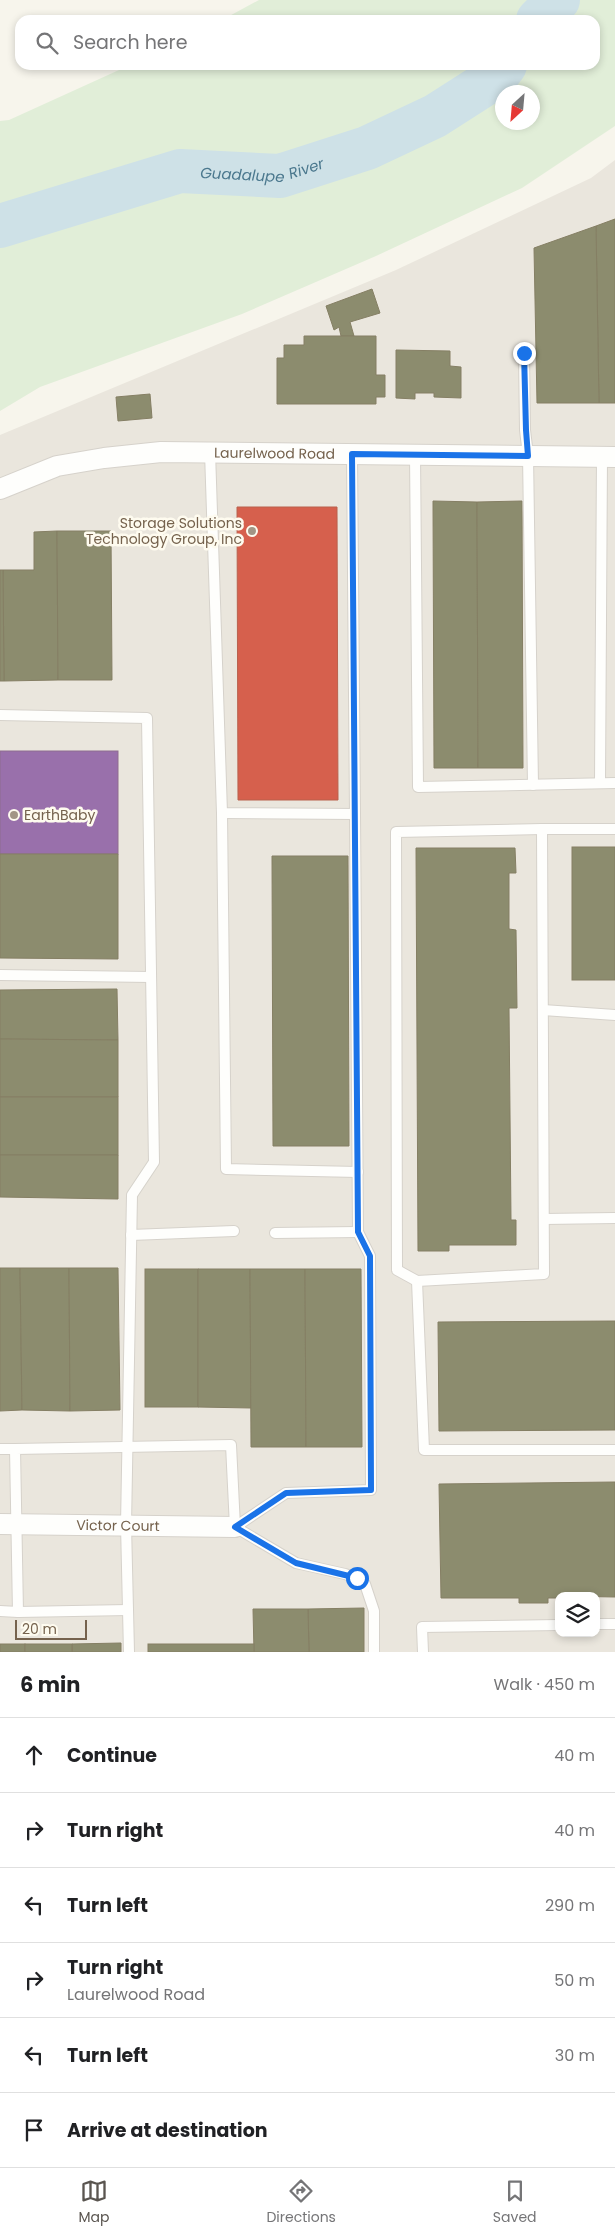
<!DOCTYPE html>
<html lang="en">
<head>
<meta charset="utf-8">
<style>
  body { margin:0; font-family:Poppins,sans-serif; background:#f2f2f2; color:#202124 }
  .controls { position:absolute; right:15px; bottom:15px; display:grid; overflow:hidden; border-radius:10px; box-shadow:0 2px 8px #0003 }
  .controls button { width:45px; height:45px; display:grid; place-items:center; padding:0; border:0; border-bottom:1px solid #e0e0e0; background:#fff; color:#202124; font:25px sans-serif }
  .compass { position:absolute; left:495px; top:85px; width:45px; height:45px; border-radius:50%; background:#fff; box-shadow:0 2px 8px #0003; rotate:206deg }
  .scale { position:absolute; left:15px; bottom:12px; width:72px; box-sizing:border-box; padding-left:5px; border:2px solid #75624d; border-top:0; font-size:14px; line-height:18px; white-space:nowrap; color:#75624d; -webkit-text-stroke:4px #fefbef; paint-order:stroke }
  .stop { position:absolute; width:15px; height:15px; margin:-11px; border:4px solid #1a73e8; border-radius:50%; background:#fff }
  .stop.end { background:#1a73e8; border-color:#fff; box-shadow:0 1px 5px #0008 }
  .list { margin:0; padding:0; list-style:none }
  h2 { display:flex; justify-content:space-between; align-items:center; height:65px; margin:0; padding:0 20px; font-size:21px }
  h2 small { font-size:16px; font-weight:400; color:#757577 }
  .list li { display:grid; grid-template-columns:32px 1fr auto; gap:15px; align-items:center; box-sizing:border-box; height:75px; padding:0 20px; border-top:1px solid #e0e0e0 }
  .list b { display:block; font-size:19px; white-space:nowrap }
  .list p { margin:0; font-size:16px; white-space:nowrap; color:#757577 }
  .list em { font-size:16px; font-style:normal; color:#757577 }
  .icon { flex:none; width:28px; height:28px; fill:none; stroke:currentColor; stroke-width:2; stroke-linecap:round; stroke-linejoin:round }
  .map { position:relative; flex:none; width:615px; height:1652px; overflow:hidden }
  .search { position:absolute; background:#fff; box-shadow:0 2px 8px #0003; left:15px; right:15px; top:15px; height:55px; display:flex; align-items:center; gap:12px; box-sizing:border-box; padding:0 18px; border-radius:15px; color:#757577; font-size:19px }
  .sheet { height:515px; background:#fff }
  nav { display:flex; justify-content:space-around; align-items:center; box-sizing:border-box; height:70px; border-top:1px solid #e0e0e0; background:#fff; font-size:14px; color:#757577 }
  nav a { display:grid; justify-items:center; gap:2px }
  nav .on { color:#5a5550 }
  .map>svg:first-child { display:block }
</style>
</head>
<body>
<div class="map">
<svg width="615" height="1652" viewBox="0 0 615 1652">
  <rect width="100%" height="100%" fill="#f7f5ec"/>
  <path fill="#eae6dd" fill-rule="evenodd" d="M 615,160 L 615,1652 L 0,1652 L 0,435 L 396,270 L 591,178 ZM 559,1596 L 596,1596 L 596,1633 L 559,1633 Z"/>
  <path fill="#e1eed8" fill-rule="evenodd" d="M 259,0 L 615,0 L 615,126 L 522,188 L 376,256 L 242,314 L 40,387 L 0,411 L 0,121 L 9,120 L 130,65 L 595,65 L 595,20 L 222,20 ZM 502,92 L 532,92 L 532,122 L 502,122 Z"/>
  <path fill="#d6604d" stroke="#b9614d" d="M 237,507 L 337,507 L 338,800 L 238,800 Z"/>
  <rect fill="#9970ab" stroke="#8e6c8f" x="0" y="751" width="118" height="103"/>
  <g fill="#8c8c6e" stroke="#857f64">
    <path d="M 615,219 L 615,403 L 599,403 L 596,226 Z"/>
    <path d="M 596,226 L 599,403 L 537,403 L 534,248 Z"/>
    <path d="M 372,289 L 380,313 L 350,322 L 354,336 L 341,336 L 339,327 L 334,330 L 326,306 Z"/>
    <path d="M 304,336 L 376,336 L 376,375 L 385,375 L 385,397 L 376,397 L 376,404 L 277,404 L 277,358 L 284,358 L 284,345 L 304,345 Z"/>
    <path d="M 396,350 L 450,351 L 450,366 L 461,367 L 461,398 L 434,397 L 434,393 L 415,393 L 415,399 L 396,398 Z"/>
    <path d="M 150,394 L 152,418 L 118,421 L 116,397 Z"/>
    <path d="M 433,501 L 477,502 L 478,768 L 434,768 Z"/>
    <path d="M 522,501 L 523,768 L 478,768 L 477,502 Z"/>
    <path d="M 57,531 L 58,680 L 4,681 L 3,570 L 34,570 L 34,532 Z"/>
    <path d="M 57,531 L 111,531 L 112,680 L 58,680 Z"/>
    <path d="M 0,570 L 3,570 L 4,681 L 0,681 Z"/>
    <rect x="572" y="847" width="43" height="133"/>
    <path d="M 416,848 L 515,848 L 516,873 L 509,873 L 509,929 L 516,930 L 517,1008 L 509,1008 L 511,1220 L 516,1220 L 516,1245 L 449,1245 L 449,1251 L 418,1251 Z"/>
    <path d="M 0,854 L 118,854 L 118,959 L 0,958 Z"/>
    <path d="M 272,856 L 348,856 L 349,1146 L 273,1146 Z"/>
    <path d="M 117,989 L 118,1040 L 0,1039 L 0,990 Z"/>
    <path d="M 0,1039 L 118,1040 L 118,1097 L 0,1097 Z"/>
    <rect x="0" y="1097" width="118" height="58"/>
    <path d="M 0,1155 L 118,1155 L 118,1199 L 0,1197 Z"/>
    <path d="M 0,1268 L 20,1268 L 22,1410 L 0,1411 Z"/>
    <path d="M 20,1268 L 69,1268 L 70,1411 L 22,1410 Z"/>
    <path d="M 69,1268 L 118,1268 L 120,1410 L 70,1411 Z"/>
    <rect x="145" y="1269" width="53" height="138"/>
    <path d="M 198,1269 L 250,1269 L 251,1408 L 198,1407 Z"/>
    <path d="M 250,1269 L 305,1269 L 306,1447 L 251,1447 Z"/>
    <path d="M 305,1269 L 361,1269 L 362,1447 L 306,1447 Z"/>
    <path d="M 615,1321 L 615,1430 L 439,1431 L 438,1322 Z"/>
    <path d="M 615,1482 L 615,1597 L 559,1596 L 559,1598 L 548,1598 L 548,1603 L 519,1603 L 519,1598 L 441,1598 L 439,1484 Z"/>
    <path d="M 364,1608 L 364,1652 L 309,1652 L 308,1609 Z"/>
    <path d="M 253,1609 L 308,1609 L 309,1652 L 254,1652 Z"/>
    <path d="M 121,1643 L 121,1652 L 72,1652 L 72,1644 Z"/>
    <rect x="0" y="1644" width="25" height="8"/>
    <rect x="25" y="1644" width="47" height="8"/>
    <rect x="148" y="1644" width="106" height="8"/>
  </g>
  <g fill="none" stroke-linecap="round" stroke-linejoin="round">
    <g stroke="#cee1e7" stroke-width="44">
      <path d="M 538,20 L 558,0"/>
      <path id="s1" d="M 0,226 L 180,171 L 280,176 L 367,148 L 435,116 L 496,77 L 505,65"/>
    </g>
    <defs>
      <g id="service">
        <path d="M 524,353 L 525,430 L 528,455 L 533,785"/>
        <path d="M 210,452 L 222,813 L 355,814 L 352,454"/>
        <path d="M 415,454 L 418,787 L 615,783"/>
        <path d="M 0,715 L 147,718 L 154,1162 L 132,1195 L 126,1525 L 129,1652"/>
        <path d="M 600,783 L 602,456"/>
        <path d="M 222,813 L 226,1169 L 358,1172"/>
        <path d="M 615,829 L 542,829 L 544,1274 L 417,1281 L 424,1450 L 615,1450"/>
        <path d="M 0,975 L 151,977"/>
        <path d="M 543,1010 L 615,1015"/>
        <path d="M 544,1219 L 615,1218"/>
        <path d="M 275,1233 L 358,1232"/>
        <path d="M 131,1235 L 234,1231"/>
        <path d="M 417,1281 L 397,1270 L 396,832 L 542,829"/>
        <path d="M 0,1449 L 15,1449"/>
        <path d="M 235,1527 L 286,1493 L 371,1490 L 370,1256 L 358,1232 L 355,814"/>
        <path d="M 235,1527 L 296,1563 L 345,1574 L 357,1578 L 365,1584 L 374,1611 L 374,1652"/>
        <path d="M 0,1611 L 18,1612 L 15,1449 L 231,1445 L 235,1527"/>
        <path d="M 18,1612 L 128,1610"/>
        <path d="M 596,1624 L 615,1624"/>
        <path d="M 423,1652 L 422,1627 L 559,1625"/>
      </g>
      <g id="minor">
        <path id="s2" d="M 0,489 L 57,466 L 104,458 L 161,452 L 615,457"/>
        <path id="s3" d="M 0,1524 L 235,1527"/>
      </g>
    </defs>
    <use href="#service" stroke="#d6d2cb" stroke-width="12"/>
    <use href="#minor" stroke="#d6d2cb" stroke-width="22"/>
    <use href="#service" stroke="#fefefc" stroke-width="10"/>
    <use href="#minor" stroke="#fefefc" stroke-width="20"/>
  </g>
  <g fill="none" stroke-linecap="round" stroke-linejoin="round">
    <path stroke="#1a73e8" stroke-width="6" d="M 357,1578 L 296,1563 L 235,1527 L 286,1493 L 371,1490 L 370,1256 L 358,1232 L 352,454 L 528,456 L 526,430 L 524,353"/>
  </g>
  <g fill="#a29585" stroke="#fefbef" stroke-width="2">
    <circle cx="252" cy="531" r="5"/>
    <circle cx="14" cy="815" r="5"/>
  </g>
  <g text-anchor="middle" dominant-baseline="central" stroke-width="5" stroke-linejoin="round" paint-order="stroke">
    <g font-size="14" fill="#75624d" stroke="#fefbef">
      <text stroke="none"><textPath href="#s2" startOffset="280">Laurelwood Road</textPath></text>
      <text stroke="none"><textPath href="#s3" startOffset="118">Victor Court</textPath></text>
    </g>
    <g font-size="14" fill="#75624d" stroke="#fefbef" text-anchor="end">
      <text x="242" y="523">Storage Solutions<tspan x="242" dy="16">Technology Group, Inc</tspan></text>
      <text x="24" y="815" text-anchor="start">EarthBaby</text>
    </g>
    <g font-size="15" font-style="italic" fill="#4b788e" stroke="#fefbef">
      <text stroke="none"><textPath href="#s1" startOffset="271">Guadalupe River</textPath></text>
    </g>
  </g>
</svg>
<div class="controls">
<button><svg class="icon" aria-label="layers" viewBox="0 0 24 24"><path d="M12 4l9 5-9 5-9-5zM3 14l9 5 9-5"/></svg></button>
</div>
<svg class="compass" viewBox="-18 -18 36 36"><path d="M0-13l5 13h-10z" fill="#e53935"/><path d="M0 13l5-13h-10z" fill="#757577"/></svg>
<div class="scale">20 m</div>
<div class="stop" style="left:357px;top:1578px"></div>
<div class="stop end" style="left:524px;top:353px"></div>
<div class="search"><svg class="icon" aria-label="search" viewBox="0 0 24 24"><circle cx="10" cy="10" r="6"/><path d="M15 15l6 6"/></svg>Search here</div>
</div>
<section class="sheet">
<h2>6 min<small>Walk · 450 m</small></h2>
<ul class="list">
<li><svg class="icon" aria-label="ahead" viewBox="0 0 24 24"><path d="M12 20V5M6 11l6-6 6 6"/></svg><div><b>Continue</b></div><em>40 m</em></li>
<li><svg class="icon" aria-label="right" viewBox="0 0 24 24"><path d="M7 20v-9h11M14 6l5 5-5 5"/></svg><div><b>Turn right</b></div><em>40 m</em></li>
<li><svg class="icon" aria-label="left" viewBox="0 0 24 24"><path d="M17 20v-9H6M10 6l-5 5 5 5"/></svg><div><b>Turn left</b></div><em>290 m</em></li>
<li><svg class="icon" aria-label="right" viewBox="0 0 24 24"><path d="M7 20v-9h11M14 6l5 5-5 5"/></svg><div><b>Turn right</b><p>Laurelwood Road</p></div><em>50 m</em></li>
<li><svg class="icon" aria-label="left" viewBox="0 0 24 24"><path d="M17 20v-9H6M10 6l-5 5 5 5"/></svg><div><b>Turn left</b></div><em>30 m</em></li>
<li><svg class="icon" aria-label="arrive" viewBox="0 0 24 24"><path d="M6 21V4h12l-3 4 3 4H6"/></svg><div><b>Arrive at destination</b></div></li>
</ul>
</section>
<nav>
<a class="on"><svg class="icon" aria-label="map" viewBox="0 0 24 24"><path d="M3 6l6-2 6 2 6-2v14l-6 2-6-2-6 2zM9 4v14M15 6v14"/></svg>Map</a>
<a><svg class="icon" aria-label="directions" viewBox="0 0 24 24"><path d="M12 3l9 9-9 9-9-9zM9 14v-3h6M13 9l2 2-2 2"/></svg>Directions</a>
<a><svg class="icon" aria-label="saved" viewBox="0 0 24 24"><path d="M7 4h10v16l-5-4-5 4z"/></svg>Saved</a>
</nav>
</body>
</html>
